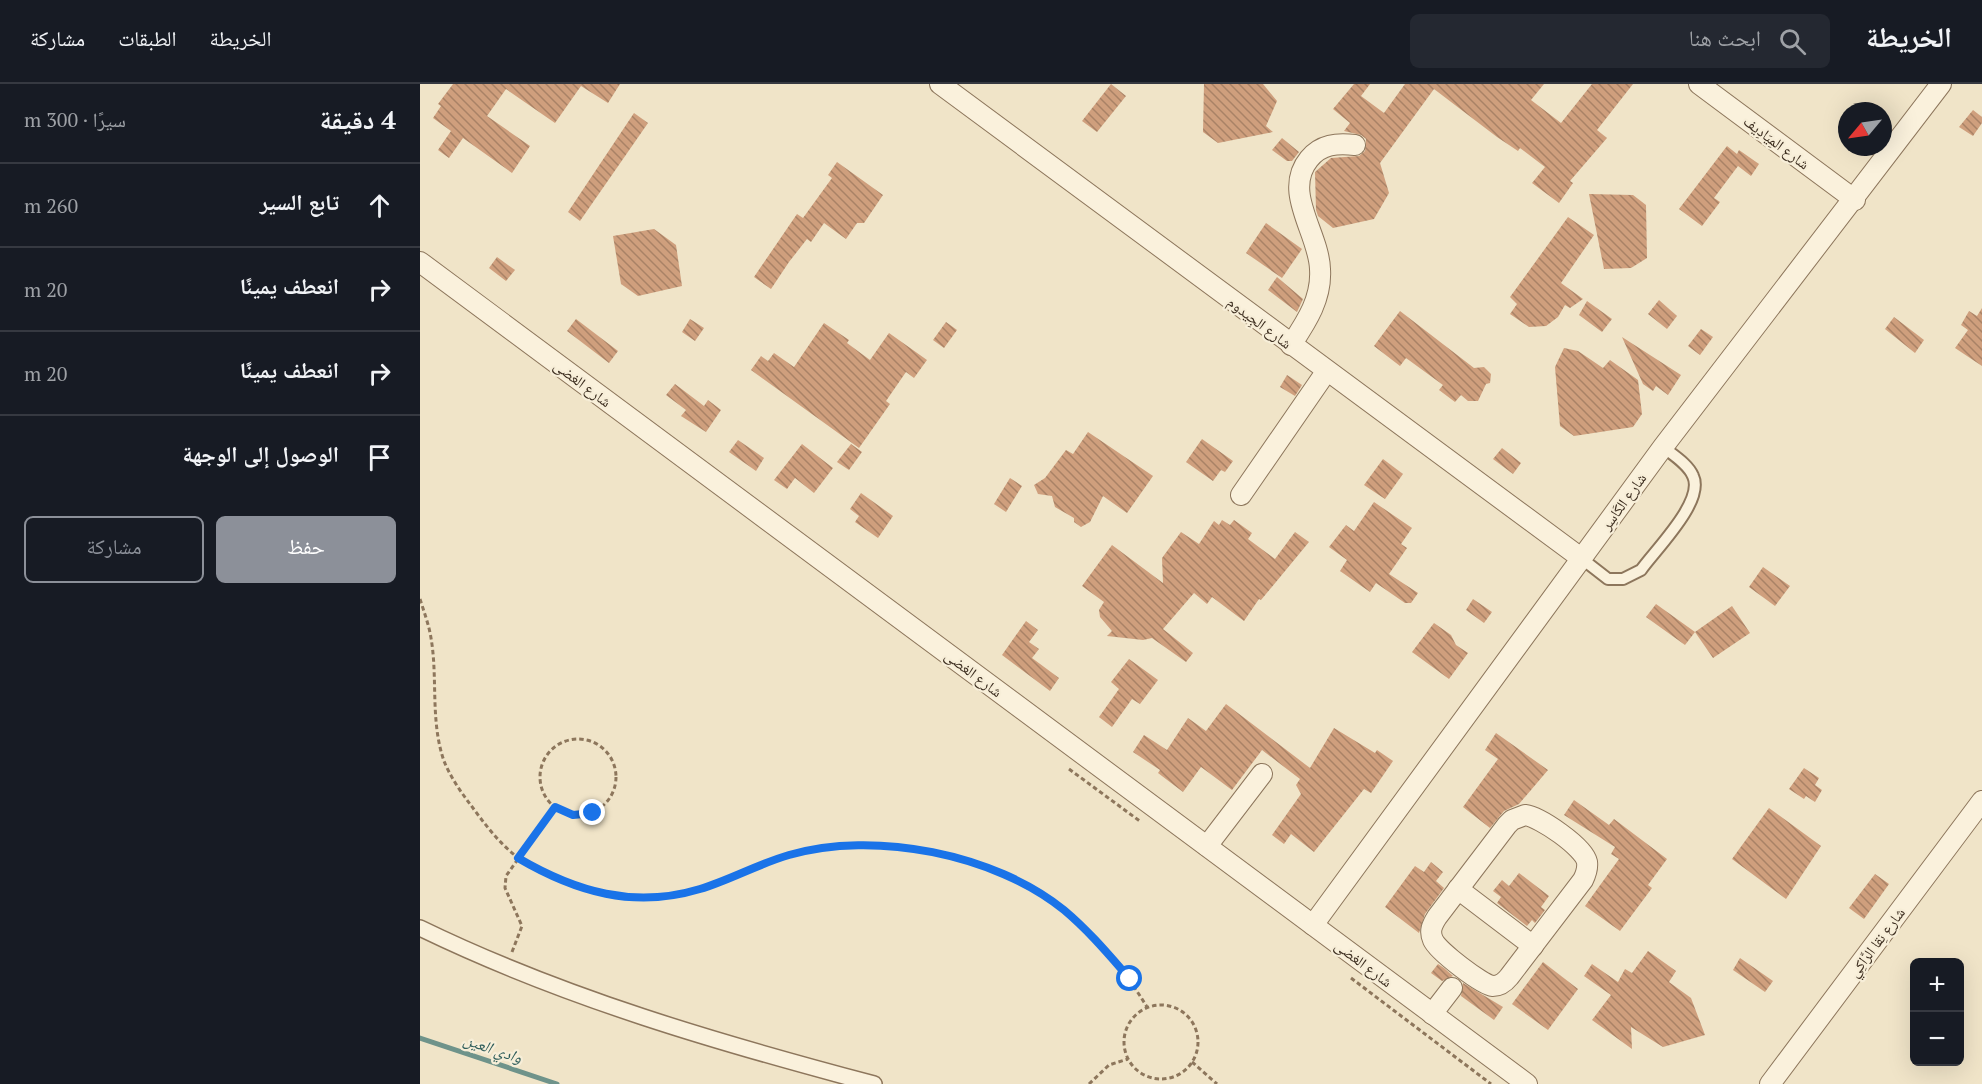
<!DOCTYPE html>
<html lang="ar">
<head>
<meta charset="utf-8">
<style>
  body { margin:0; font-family:"PT Serif","Noto Naskh Arabic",serif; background:#242831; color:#f1f3f6; direction:rtl }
  .controls { position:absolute; right:18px; bottom:18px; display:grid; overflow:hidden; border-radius:9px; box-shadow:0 6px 24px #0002 }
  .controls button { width:54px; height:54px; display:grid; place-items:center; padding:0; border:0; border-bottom:2px solid #363941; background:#171b24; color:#f1f3f6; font:30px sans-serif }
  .compass { position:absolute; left:1418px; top:18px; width:54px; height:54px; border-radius:50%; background:#171b24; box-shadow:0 6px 24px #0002; rotate:241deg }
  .stop { position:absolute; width:18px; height:18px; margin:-14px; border:4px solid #1a73e8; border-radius:50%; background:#fff }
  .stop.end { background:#1a73e8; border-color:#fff; box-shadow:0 2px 6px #0008 }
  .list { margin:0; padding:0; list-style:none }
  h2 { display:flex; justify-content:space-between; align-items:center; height:78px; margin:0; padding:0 24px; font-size:26px }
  h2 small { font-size:20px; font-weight:400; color:#9ea1a6 }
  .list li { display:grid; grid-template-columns:39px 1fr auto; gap:18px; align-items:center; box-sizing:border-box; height:84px; padding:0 24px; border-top:2px solid #363941 }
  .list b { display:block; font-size:22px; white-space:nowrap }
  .list em { font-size:20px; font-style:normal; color:#9ea1a6 }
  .actions { display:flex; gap:12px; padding:18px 24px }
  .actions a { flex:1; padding:14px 0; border:2px solid #8c9099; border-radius:9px; text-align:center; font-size:21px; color:#8c9099 }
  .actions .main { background:#8c9099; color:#fff }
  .icon { flex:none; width:33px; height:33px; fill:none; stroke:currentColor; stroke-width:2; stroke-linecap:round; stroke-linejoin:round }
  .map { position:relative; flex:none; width:1562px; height:1000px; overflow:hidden; direction:ltr }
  header { display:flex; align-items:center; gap:36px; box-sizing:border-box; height:84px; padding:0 30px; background:#171b24; border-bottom:2px solid #363941 }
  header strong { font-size:28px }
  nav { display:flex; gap:33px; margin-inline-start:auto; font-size:21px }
  .search { width:420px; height:54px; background:#242831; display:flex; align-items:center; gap:15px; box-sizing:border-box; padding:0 21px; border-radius:9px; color:#9ea1a6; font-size:22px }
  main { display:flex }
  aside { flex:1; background:#171b24 }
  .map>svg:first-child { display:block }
</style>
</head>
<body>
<header>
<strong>الخريطة</strong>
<div class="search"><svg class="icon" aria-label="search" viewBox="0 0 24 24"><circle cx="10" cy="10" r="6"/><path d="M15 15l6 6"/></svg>ابحث هنا</div>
<nav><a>الخريطة</a><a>الطبقات</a><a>مشاركة</a></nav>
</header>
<main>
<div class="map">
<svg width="1562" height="1000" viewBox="0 0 1562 1000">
  <defs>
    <pattern id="building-back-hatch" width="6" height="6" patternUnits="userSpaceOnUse" patternTransform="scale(1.5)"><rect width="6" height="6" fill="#cf9f7d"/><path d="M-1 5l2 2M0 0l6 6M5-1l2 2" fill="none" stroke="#a98266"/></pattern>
  </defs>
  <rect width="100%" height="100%" fill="#f0e4c8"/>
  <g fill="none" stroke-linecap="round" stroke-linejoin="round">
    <path stroke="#6f938a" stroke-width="5" d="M 0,954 L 137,1000"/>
  </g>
  <g fill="url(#building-back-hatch)">
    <path d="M 33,0 L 200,0 L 188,19 L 161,2 L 135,39 L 86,5 L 67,32 L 110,62 L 92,89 L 43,54 L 29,74 L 18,66 L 31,47 L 13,34 L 21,22 L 18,20 Z"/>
    <path d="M 691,0 L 706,12 L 677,48 L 662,37 Z"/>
    <path d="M 784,0 L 843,0 L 857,17 L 846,42 L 853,48 L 798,59 L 783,48 Z"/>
    <path d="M 934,0 L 950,0 L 941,12 L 964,29 L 985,0 L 1124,0 L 1111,16 L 1141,39 L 1172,0 L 1213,0 L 1177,46 L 1187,54 L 1150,97 L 1153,99 L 1139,119 L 1112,99 L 1125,83 L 1100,64 L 1098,67 L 1077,53 L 1014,5 L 960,79 L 969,109 L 954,135 L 913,144 L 898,132 L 896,126 L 895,88 L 911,74 L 939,72 L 945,67 L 946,55 L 941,51 L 924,47 L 930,39 L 913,25 Z"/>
    <path d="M 1553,26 L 1562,33 L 1562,39 L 1553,52 L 1539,43 Z"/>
    <path d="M 214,29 L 228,39 L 160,137 L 148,128 Z"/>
    <path d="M 862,54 L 879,68 L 872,77 L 867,77 L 852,66 Z"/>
    <path d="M 1307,62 L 1317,70 L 1319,66 L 1339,80 L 1331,92 L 1318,82 L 1294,114 L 1300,118 L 1282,142 L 1259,125 Z"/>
    <path d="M 417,78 L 463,111 L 444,139 L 437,139 L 426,155 L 404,139 L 391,158 L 387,155 L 369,178 L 351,205 L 334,193 L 377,130 L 383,134 L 412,94 L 408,91 Z"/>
    <path d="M 1169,110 L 1213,111 L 1226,121 L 1227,174 L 1211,184 L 1184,185 Z"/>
    <path d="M 1148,133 L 1174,151 L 1141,199 L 1163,215 L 1150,224 L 1145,221 L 1138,233 L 1126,242 L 1109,243 L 1090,230 L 1097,220 L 1090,213 Z"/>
    <path d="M 846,139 L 882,165 L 862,194 L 826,169 Z"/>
    <path d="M 234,145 L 256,161 L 262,202 L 218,212 L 201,200 L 193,152 Z"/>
    <path d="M 77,173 L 95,186 L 86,197 L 69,184 Z"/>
    <path d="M 857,193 L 883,215 L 877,228 L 848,206 Z"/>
    <path d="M 1239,216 L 1257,232 L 1247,245 L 1228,230 Z"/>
    <path d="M 1167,217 L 1192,235 L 1182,248 L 1159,231 Z"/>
    <path d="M 1562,224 L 1562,282 L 1535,264 L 1548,246 L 1541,241 L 1549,227 L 1557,232 Z"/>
    <path d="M 980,227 L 1054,284 L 1064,283 L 1071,290 L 1070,299 L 1066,300 L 1058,317 L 1048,317 L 1041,311 L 1035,318 L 1019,306 L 1023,301 L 986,274 L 980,282 L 954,262 Z"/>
    <path d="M 1474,233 L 1504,256 L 1495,269 L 1465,245 Z"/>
    <path d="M 156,235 L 198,267 L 189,279 L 147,247 Z"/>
    <path d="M 270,235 L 284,244 L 275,257 L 262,248 Z"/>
    <path d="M 526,238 L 537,246 L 524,264 L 513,256 Z"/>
    <path d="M 404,239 L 429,256 L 427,259 L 450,276 L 469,249 L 507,276 L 494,294 L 486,288 L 466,317 L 470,320 L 439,364 L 331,286 L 341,272 L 348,277 L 354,269 L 374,283 Z"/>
    <path d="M 1281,245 L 1293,253 L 1280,271 L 1268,262 Z"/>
    <path d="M 1202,253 L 1261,291 L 1248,311 L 1236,302 L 1233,307 L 1223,300 Z"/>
    <path d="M 1144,264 L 1158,267 L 1183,284 L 1190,276 L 1218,296 L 1222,330 L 1213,343 L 1154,352 L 1140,342 L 1135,283 Z"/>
    <path d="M 867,291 L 882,301 L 875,312 L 860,303 Z"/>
    <path d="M 255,300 L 284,322 L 288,316 L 301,326 L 286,348 L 261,332 L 266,326 L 246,311 Z"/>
    <path d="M 668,348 L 733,392 L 707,429 L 683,412 L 670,438 L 661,443 L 654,438 L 654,434 L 635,423 L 632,412 L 618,410 L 614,401 L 625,394 L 646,366 L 653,370 Z"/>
    <path d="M 782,355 L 813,377 L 805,388 L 801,386 L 793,397 L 766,378 Z"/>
    <path d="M 318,356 L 344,374 L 336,387 L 309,368 Z"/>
    <path d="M 382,360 L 413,384 L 394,409 L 375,394 L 367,405 L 354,396 Z"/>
    <path d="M 431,360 L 442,368 L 429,386 L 417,378 Z"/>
    <path d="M 1082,364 L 1101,379 L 1093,390 L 1073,375 Z"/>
    <path d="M 963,375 L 983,390 L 965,415 L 944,401 Z"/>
    <path d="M 590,394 L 602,402 L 586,428 L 574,420 Z"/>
    <path d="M 441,409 L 473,432 L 458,454 L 435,438 L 439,432 L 430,425 Z"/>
    <path d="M 954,418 L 992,444 L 981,460 L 987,464 L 969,490 L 998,509 L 991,519 L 985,519 L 956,499 L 950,508 L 920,487 L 927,476 L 909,463 L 926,441 L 934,447 Z"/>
    <path d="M 802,436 L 810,441 L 814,436 L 832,449 L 828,455 L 855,475 L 875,448 L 889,458 L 841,516 L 839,515 L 824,537 L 792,513 L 787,520 L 774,509 L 743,545 L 773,569 L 766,578 L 732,554 L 723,556 L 687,552 L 692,547 L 680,533 L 679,526 L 684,518 L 662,502 L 692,461 L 743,499 L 742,474 L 761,448 L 779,460 L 794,437 L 799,441 Z"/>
    <path d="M 1343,483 L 1370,502 L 1355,522 L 1329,503 Z"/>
    <path d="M 1053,515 L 1072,528 L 1064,539 L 1046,526 Z"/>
    <path d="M 1236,520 L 1275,548 L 1265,561 L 1226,533 Z"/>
    <path d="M 1312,522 L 1330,549 L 1293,574 L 1275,548 Z"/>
    <path d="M 606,537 L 618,546 L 609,558 L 619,565 L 612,574 L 639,594 L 630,607 L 582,571 Z"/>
    <path d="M 1014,539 L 1031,551 L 1036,561 L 1048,569 L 1029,595 L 992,568 Z"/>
    <path d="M 709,575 L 738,596 L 720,620 L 712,615 L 692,643 L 679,633 L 699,605 L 691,598 Z"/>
    <path d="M 806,620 L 890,684 L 914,644 L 955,669 L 957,666 L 973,677 L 951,709 L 944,705 L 894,768 L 871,750 L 864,760 L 852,751 L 881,710 L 876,701 L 880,695 L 842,666 L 812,706 L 781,683 L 763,708 L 738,689 L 740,686 L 713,668 L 724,651 L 747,666 L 768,634 L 786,647 Z"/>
    <path d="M 1076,649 L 1128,686 L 1099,720 L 1084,727 L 1070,744 L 1043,723 L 1078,675 L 1065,666 Z"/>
    <path d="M 1384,684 L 1399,694 L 1395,701 L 1402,706 L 1395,718 L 1386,712 L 1384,715 L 1369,705 Z"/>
    <path d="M 1154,716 L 1189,741 L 1194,735 L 1247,775 L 1228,801 L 1232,804 L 1200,847 L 1165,822 L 1199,775 L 1191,770 L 1195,763 L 1144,731 Z"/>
    <path d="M 1349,724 L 1401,762 L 1366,815 L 1312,775 Z"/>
    <path d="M 1011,778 L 1023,788 L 1016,797 L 1024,804 L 1005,830 L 999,849 L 965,823 L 995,782 L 1004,788 Z"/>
    <path d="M 1099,789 L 1129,812 L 1121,823 L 1125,826 L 1115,839 L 1112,836 L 1107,842 L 1077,819 L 1081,813 L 1073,807 L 1082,796 L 1089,802 Z"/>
    <path d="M 1455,790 L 1469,800 L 1444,835 L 1429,824 Z"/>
    <path d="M 1228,867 L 1256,887 L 1249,898 L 1271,914 L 1285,951 L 1243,963 L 1211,943 L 1212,965 L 1172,936 L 1191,911 L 1164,892 L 1172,880 L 1198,898 L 1205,885 L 1212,889 Z"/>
    <path d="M 1320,874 L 1353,897 L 1345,908 L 1313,886 Z"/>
    <path d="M 1123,878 L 1158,905 L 1128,946 L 1092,920 Z"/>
    <path d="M 1018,880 L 1024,884 L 1033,892 L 1022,897 L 1011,889 Z"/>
    <path d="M 1043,899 L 1083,923 L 1074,936 L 1041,912 Z"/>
  </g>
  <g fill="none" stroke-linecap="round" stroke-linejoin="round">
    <defs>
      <path id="service" d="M 1161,474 L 1188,495 L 1203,495 L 1221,486 C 1236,465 1285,417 1273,392 C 1268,380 1253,371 1243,363"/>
      <path id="pedestrian" d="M 0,844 C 144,914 299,959 454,1000"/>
      <g id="minor">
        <path d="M 520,0 L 1161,474"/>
        <path d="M 1279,0 L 1435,116"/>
        <path d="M 0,178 L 1107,1000"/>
        <path d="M 871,261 C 887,237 902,214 900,185 C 899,149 862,108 889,75 C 901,60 917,59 935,61"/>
        <path d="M 821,411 L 906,288"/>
        <path d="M 1105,731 C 1120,733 1164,763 1167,778 C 1168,785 1166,790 1163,796 L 1089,893 C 1085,898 1080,902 1073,902 C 1062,901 1018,867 1013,856 C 1009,847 1012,841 1017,833 L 1087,741 L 1092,736 Z"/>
        <path d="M 787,762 L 842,690"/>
        <path d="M 1038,805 L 1113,862"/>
        <path d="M 893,841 L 1243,363 L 1521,0"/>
        <path d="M 1012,930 L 1032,904"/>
        <path d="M 1350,1000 L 1562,717"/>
      </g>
    </defs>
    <use href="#service" stroke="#8d765c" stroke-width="14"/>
    <use href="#pedestrian" stroke="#8d765c" stroke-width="18"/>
    <use href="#minor" stroke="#8d765c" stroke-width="22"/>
    <g stroke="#8d765c" stroke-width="3" stroke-dasharray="4.5 3" stroke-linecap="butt">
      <path d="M 0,515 C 4,528 9,541 11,554 C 18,594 10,637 24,677 C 30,692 40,707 50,720 C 64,739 80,761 100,775 C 138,802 195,820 241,814 C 286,809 326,784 369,771 C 457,746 571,769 644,826 C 678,853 705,887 727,923"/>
      <circle cx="158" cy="693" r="38"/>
      <path d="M 649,685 L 721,738"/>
      <path d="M 92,868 L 102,842 L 85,804 L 86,792 L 135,723"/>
      <path d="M 931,894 L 1071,1000"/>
      <circle cx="741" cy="958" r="37"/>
      <path d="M 772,978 L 797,1000"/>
      <path d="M 669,1000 L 689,981 L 708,975"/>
    </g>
    <use href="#service" stroke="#faf1dc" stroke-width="10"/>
    <use href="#pedestrian" stroke="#faf1dc" stroke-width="15"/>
    <use href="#minor" stroke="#faf1dc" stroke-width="20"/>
  </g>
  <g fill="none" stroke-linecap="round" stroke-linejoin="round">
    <path stroke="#1a73e8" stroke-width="8" d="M 173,729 L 153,731 L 135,723 L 98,774 C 156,808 214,825 280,805 C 310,796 338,780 369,771 C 454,746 575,770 644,826 C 669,847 689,871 710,895"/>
  </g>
  <g text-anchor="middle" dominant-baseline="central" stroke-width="4.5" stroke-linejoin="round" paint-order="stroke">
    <g font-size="15" fill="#3d2e20" stroke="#f7eed8">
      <text transform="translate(1357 58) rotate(37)">شارع المِيَادِيف</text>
      <text transform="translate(840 238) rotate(37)">شارع الجِيدوم</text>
      <text transform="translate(163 299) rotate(37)">شارع الغضى</text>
      <text transform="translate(1203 417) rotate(-54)">شارع الكَاسِر</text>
      <text transform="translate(554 589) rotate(37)">شارع الغضى</text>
      <text transform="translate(1456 858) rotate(-53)">شارع نِقا الرَّاكِي</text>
      <text transform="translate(944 879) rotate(37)">شارع الغضى</text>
    </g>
    <g font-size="16" font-style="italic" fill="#2f5d5a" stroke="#f7eed8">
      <text transform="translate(73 964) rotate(19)">وادي العين</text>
    </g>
  </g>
</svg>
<div class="controls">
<button>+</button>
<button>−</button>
</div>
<svg class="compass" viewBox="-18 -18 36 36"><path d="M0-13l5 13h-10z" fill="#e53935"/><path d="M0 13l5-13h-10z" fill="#9ea1a6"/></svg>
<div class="stop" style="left:710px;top:895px"></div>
<div class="stop end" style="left:173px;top:729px"></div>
</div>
<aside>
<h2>4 دقيقة<small>سيرًا · 300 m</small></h2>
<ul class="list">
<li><svg class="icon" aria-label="ahead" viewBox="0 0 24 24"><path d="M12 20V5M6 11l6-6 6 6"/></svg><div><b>تابع السير</b></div><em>260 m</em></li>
<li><svg class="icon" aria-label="right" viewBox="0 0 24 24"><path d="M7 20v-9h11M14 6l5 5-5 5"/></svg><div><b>انعطف يمينًا</b></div><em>20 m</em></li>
<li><svg class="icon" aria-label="right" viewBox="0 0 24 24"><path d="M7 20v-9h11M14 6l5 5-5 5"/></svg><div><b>انعطف يمينًا</b></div><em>20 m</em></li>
<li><svg class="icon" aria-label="arrive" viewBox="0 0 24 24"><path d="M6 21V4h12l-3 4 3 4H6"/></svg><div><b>الوصول إلى الوجهة</b></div></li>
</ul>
<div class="actions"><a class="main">حفظ</a><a>مشاركة</a></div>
</aside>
</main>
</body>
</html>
